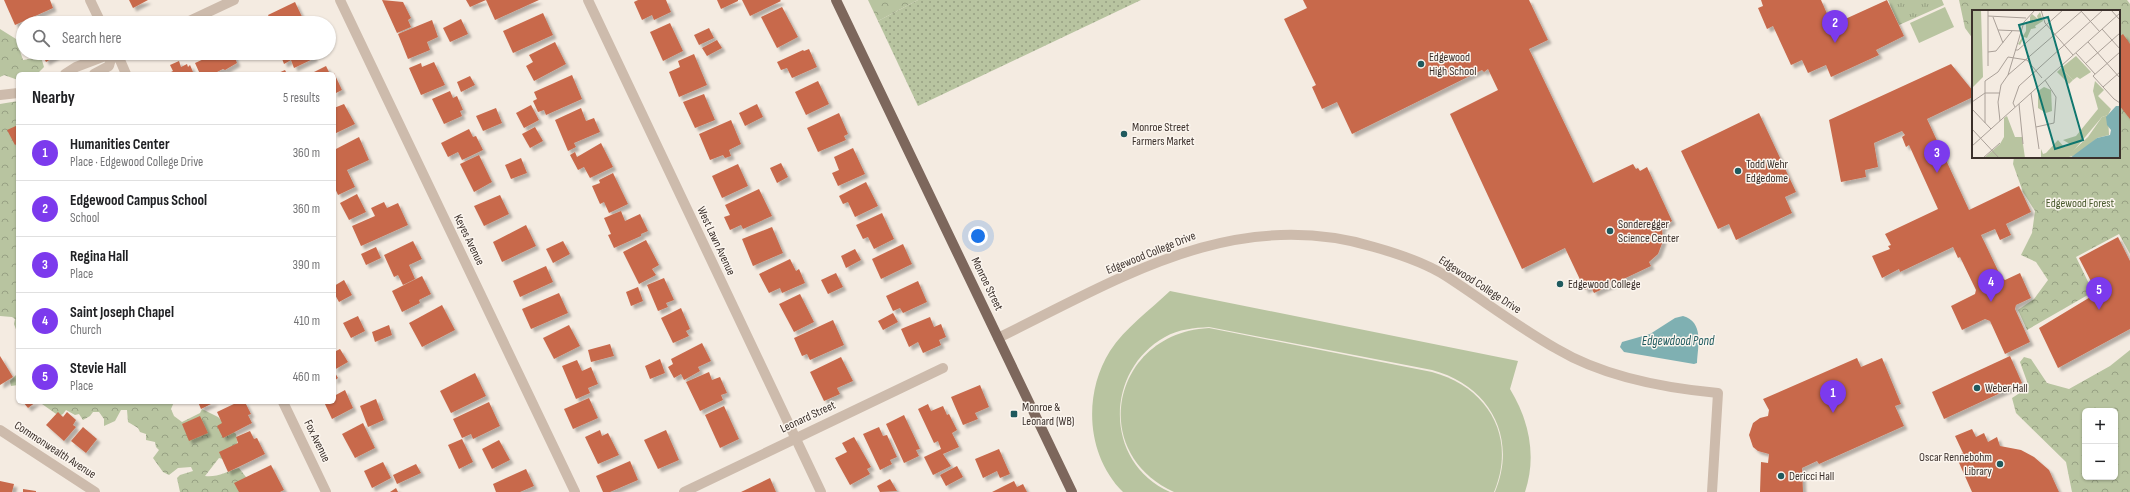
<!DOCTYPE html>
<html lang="en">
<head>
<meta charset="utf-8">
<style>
  body { margin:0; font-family:"Sofia Sans Condensed",sans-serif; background:#f2f2f2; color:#202124 }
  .controls { position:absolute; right:12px; bottom:12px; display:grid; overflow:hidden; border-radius:6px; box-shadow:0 1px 3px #0004 }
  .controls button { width:36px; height:36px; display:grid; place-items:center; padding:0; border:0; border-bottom:1px solid #e0e0e0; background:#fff; color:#202124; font:20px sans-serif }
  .you { position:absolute; left:978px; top:236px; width:14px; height:14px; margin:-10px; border:3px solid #fff; border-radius:50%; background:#1a73e8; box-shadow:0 0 0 6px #1a73e833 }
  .badge { display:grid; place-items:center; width:26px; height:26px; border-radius:50%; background:#7c3aed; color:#fff; font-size:13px; font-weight:700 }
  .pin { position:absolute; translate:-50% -33px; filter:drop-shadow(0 1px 2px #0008) }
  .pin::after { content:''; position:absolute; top:21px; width:14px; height:12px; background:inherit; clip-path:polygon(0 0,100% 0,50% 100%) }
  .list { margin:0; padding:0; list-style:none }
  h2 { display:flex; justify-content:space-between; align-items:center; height:52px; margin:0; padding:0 16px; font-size:17px }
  h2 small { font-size:13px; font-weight:400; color:#757577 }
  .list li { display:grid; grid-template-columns:26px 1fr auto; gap:12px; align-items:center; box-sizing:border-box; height:56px; padding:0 16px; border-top:1px solid #e0e0e0 }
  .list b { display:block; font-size:15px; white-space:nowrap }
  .list p { margin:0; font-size:13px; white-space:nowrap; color:#757577 }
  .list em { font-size:13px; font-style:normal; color:#757577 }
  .icon { flex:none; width:22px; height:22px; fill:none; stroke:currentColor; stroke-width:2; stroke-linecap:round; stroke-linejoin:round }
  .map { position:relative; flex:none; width:2130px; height:492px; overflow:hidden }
  .search { position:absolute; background:#fff; box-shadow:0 1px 3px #0004; left:16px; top:16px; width:320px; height:44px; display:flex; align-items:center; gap:10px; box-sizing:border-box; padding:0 14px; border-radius:22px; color:#757577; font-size:15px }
  .panel { position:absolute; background:#fff; box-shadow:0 1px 3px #0004; left:16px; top:72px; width:320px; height:332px; border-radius:6px }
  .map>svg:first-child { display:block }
</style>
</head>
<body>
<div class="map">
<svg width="2130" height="492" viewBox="0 0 2130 492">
  <defs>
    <pattern id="grass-dots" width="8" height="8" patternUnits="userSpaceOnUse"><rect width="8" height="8" fill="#b8c4a0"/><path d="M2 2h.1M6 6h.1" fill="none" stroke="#97a083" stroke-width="1.8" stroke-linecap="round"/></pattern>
    <pattern id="forest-crowns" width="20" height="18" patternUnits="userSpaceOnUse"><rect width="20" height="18" fill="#b8c4a0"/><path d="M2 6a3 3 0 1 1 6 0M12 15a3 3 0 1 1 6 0" fill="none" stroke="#97a083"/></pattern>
    <pattern id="park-tufts" width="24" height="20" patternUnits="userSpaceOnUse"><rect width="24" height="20" fill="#b8c4a0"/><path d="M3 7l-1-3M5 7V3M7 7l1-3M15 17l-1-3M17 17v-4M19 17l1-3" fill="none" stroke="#97a083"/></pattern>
    <filter id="shadow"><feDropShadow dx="3.5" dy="3.5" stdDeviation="1" flood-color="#0004"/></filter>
  </defs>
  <rect width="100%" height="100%" fill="#f4ebe1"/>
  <path fill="url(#grass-dots)" d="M 918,0 L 1141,0 L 918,106 L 878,21 Z"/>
  <g fill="url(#forest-crowns)" fill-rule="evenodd">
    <path d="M 868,0 L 918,0 L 878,21 Z"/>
    <path d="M 1959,0 L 2127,0 L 2130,4 L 2130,254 L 2119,234 L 2076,257 L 2093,292 L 2027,330 L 2018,310 L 2034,299 L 2048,280 L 2036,262 L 2021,255 L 2032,233 L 2035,211 L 2023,192 L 2013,164 L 2014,157 L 2119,157 L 2119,11 L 1973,11 L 1973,39 L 1965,28 Z"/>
    <path d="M 0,29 L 16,39 L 23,60 L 41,57 L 44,67 L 37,74 L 18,74 L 18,80 L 4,75 L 0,77 Z"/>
    <path d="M 18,101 L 18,335 L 14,324 L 15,319 L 12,317 L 0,316 L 0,104 Z"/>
    <path d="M 2130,350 L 2130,492 L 2072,492 L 2066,462 L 2016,413 L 2012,398 L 2029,387 L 2020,362 L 2024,357 L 2031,359 L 2047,383 L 2069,389 L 2110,366 ZM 2085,411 L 2115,411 L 2115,477 L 2085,477 Z"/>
    <path d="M 18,373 L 18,385 L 11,386 L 10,381 Z"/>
    <path d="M 42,402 L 174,402 L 171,409 L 174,416 L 182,422 L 200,413 L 202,409 L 218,417 L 236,434 L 239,453 L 230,461 L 219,458 L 205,476 C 216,478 228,471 239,468 L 249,481 L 249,492 L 180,492 L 177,478 L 180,475 L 193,471 L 191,467 L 178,468 L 169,475 L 163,472 L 153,458 L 159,450 L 156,447 L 155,442 L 146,440 L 146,434 L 140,432 L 138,428 L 128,422 L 127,410 L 121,410 L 115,421 L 104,426 L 104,419 L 99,412 L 93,412 L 90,416 L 83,420 L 79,414 L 75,415 L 66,410 L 63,414 L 59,416 L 42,404 Z"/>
  </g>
  <path fill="url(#park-tufts)" d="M 1888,0 L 1942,0 L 1944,5 L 1899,25 Z"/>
  <g fill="#b8c4a0">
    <path d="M 1945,7 L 1954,27 L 1919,43 L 1910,23 Z"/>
    <path d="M 1170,291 L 1518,361 L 1510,389 C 1529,420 1537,456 1525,492 L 1495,492 C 1518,437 1489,385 1432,370 L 1209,327 C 1194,328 1179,329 1165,337 C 1104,371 1104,463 1170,492 L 1123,492 C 1086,455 1083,394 1110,351 C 1125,328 1150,310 1170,291 Z"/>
    <path d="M 1209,328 L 1432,372 C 1488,387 1517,437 1494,492 L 1174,492 C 1087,453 1112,333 1209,328 Z"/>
  </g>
  <path fill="#7fb0b2" d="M 1683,316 C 1704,322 1698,345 1697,363 L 1694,364 L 1624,352 L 1620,347 L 1622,342 L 1650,334 L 1675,318 Z"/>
  <g fill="#c8694b" filter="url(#shadow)">
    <path d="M 4,0 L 50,0 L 53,8 L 15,25 Z"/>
    <path d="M 129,0 L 148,0 L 133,8 Z"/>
    <path d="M 382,0 L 403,2 L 411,18 L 408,20 L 411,27 L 397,33 Z"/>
    <path d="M 466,0 L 486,0 L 470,7 Z"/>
    <path d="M 486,0 L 539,0 L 495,20 Z"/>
    <path d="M 638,0 L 666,0 L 671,12 L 654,20 L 652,15 L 642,20 L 634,2 Z"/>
    <path d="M 717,0 L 738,0 L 738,1 L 721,9 Z"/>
    <path d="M 742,0 L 780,0 L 781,1 L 750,16 Z"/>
    <path d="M 1303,0 L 1529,0 L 1548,40 L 1529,49 L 1593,183 L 1633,164 L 1636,169 L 1638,168 L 1640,171 L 1647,167 L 1672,221 L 1662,228 L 1663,241 L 1658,254 L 1649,262 L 1651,266 L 1594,293 L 1591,287 L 1585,290 L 1565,248 L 1522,269 L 1450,114 L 1498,90 L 1488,69 L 1484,72 L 1482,70 L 1352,134 L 1337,102 L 1322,109 L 1312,87 L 1316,85 L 1284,19 L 1307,8 Z"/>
    <path d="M 1761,0 L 1821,0 L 1832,25 L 1887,0 L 1904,36 L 1876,50 L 1879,55 L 1831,77 L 1826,65 L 1808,73 L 1802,60 L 1791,65 L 1773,26 L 1767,29 L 1758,8 L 1763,6 Z"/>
    <path d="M 295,2 L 305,23 L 272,23 L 268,15 Z"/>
    <path d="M 782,7 L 798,37 L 777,48 L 761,17 Z"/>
    <path d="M 543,13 L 553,35 L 513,53 L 503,31 Z"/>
    <path d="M 58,16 L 61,23 L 44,23 Z"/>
    <path d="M 461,19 L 468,34 L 450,42 L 443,28 Z"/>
    <path d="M 432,20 L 438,37 L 427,42 L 430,50 L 408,59 L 398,34 Z"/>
    <path d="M 670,23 L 683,51 L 663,61 L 650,32 Z"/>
    <path d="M 709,28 L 714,38 L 699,45 L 694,35 Z"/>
    <path d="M 23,33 L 23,49 L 19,34 Z"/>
    <path d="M 2123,34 L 2130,44 L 2130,119 L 2119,105 L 2119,37 Z"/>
    <path d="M 717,40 L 722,48 L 707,56 L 702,48 Z"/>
    <path d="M 555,42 L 566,64 L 534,81 L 526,66 L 533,62 L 529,55 Z"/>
    <path d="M 809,49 L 817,67 L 792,78 L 787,68 L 781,70 L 777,62 L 803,50 L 804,51 Z"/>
    <path d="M 27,53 L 55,53 L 56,56 L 46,62 L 42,54 L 37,55 L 37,53 L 29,56 Z"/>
    <path d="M 205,53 L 233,53 L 237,63 L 225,70 L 223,69 L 213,74 L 200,74 L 195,63 L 206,58 Z"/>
    <path d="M 283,53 L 321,53 L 313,56 L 315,58 L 294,68 L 291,60 L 284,64 L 281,56 L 283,55 Z"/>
    <path d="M 694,54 L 707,85 L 679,97 L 669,72 L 680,67 L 678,61 Z"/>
    <path d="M 179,61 L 181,67 L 187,64 L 188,67 L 190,65 L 193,72 L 192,74 L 167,74 L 173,71 L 170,65 Z"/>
    <path d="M 434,62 L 445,85 L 421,95 L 409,68 L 421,63 L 422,67 Z"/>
    <path d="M 1951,64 L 1973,91 L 1973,97 L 1927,119 L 1969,210 L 2019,186 L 2031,212 L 2006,224 L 2011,235 L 2000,240 L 1995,229 L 1981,235 L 2001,277 L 2005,280 L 2020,273 L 2031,298 L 2016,305 L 2015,309 L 2030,342 L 2005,354 L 1990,321 L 1985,319 L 1962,330 L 1951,306 L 1975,294 L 1976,290 L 1960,257 L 1958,258 L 1953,247 L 1900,272 L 1899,269 L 1882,278 L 1872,256 L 1890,249 L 1888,246 L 1891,245 L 1885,234 L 1938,209 L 1909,145 L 1906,147 L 1902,137 L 1905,135 L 1902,131 L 1874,143 L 1878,167 L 1865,170 L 1866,177 L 1841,182 L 1829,120 Z"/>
    <path d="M 326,66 L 330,74 L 310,74 Z"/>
    <path d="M 285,70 L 287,74 L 276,74 Z"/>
    <path d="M 334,73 L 342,90 L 334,94 Z"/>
    <path d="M 572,75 L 582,99 L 546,115 L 544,110 L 538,112 L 533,101 L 537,99 L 534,92 Z"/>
    <path d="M 470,76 L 475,85 L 461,92 L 457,82 Z"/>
    <path d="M 818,81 L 829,104 L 806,115 L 795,92 Z"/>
    <path d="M 450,91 L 453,98 L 457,96 L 463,110 L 460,111 L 462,116 L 444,124 L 432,99 Z"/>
    <path d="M 704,94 L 715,120 L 695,128 L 683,102 Z"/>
    <path d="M 344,104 L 355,124 L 334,134 L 334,108 Z"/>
    <path d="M 757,104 L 763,117 L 745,126 L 739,113 Z"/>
    <path d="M 531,105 L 539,120 L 524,128 L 516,113 Z"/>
    <path d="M 496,108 L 502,123 L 483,131 L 476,116 Z"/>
    <path d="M 581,108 L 586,121 L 594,118 L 600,132 L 574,143 L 576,147 L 568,151 L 555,120 Z"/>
    <path d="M 839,113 L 848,134 L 844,136 L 846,140 L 818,152 L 807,128 Z"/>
    <path d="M 1759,113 L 1796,192 L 1785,197 L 1792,213 L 1736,240 L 1729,224 L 1718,229 L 1681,151 Z"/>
    <path d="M 731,120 L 741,144 L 729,150 L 731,156 L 725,158 L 723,155 L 710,160 L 699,134 Z"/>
    <path d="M 18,125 L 18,143 L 15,145 L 7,130 Z"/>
    <path d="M 535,127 L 543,141 L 530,148 L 522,134 Z"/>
    <path d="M 469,129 L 473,137 L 476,136 L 483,150 L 462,160 L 458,152 L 448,157 L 441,143 Z"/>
    <path d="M 359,137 L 369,160 L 347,170 L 355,187 L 338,195 L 334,186 L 334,150 Z"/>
    <path d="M 601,143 L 613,167 L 590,178 L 584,167 L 578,170 L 570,155 L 575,152 L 577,157 Z"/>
    <path d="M 853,148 L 865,174 L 838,186 L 832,173 L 839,170 L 834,157 Z"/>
    <path d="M 479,155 L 492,182 L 474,192 L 460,164 Z"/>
    <path d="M 521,158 L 527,173 L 511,179 L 505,165 Z"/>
    <path d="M 781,163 L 788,177 L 777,183 L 770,168 Z"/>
    <path d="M 738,164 L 748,186 L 722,198 L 712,176 Z"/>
    <path d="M 613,173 L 628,204 L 609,213 L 604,202 L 600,204 L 592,186 L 600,183 L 599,180 Z"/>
    <path d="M 866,182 L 878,206 L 855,217 L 848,202 L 843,204 L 839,196 Z"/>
    <path d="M 759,189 L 772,216 L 743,229 L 741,225 L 730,230 L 724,217 L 730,215 L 725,205 Z"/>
    <path d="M 357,194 L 366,212 L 349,220 L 340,203 Z"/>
    <path d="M 500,195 L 509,214 L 484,226 L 474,206 Z"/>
    <path d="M 384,202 L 387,208 L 398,203 L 408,225 L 361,246 L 352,226 L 375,216 L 371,208 Z"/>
    <path d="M 621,211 L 625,221 L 640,214 L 648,231 L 641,234 L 641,236 L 614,248 L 608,235 L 611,234 L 604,218 Z"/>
    <path d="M 882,213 L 894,239 L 874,249 L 868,237 L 863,239 L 856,225 Z"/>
    <path d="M 526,225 L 536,246 L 502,262 L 493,242 Z"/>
    <path d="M 772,227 L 783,253 L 753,266 L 742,239 Z"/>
    <path d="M 2118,237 L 2130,261 L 2130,329 L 2058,368 L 2039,328 L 2097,293 L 2079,258 Z"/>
    <path d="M 646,240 L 659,265 L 652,269 L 656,275 L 639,284 L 623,252 Z"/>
    <path d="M 413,241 L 422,259 L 409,265 L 415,279 L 403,285 L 398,275 L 394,277 L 384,255 Z"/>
    <path d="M 563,241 L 570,254 L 553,263 L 546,249 Z"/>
    <path d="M 903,244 L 912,264 L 881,279 L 872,259 Z"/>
    <path d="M 376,247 L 381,258 L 366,265 L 361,254 Z"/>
    <path d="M 855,249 L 861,260 L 846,268 L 841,256 Z"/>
    <path d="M 790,259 L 796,271 L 799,269 L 805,283 L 782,293 L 780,288 L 769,293 L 759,274 Z"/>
    <path d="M 546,266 L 553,282 L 520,297 L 513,281 Z"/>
    <path d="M 836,273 L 843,287 L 828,294 L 821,280 Z"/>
    <path d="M 422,276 L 431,294 L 419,300 L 420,303 L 402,312 L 392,291 Z"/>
    <path d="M 664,278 L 674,300 L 666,303 L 668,307 L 658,311 L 647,285 Z"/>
    <path d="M 344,280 L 352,295 L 339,302 L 334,293 L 334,286 Z"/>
    <path d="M 918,281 L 927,302 L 903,313 L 900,308 L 893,311 L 886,296 Z"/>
    <path d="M 638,287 L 643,301 L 631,306 L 626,292 Z"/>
    <path d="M 559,293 L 568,313 L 531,329 L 522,309 Z"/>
    <path d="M 800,294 L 814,322 L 794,332 L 779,304 Z"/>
    <path d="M 442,305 L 455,330 L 422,347 L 409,323 Z"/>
    <path d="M 681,308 L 690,329 L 686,331 L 689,336 L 673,343 L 661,318 Z"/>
    <path d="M 893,313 L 898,322 L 883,330 L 878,321 Z"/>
    <path d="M 358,316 L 365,331 L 351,338 L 343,323 Z"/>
    <path d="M 930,317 L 934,327 L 941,324 L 946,337 L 939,340 L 941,345 L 923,353 L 918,342 L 909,347 L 901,329 Z"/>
    <path d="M 833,320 L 844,345 L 810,360 L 807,354 L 802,356 L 794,338 Z"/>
    <path d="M 389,325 L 392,335 L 375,342 L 372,332 Z"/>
    <path d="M 569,325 L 580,346 L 554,359 L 543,338 Z"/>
    <path d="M 702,343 L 711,361 L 698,367 L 700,371 L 684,380 L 681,374 L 674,378 L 668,367 L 673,364 L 671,359 Z"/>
    <path d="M 610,344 L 614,356 L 591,362 L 588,350 Z"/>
    <path d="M 340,349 L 348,362 L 334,370 L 334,352 Z"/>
    <path d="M 0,356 L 13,377 L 0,385 Z"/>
    <path d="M 2010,356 L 2022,383 L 1944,419 L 1932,392 Z"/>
    <path d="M 841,357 L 853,381 L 837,388 L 840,394 L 824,401 L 810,372 Z"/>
    <path d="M 1857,358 L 1861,367 L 1882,358 L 1901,404 L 1895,406 L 1904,426 L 1819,464 L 1817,461 L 1802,468 L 1803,492 L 1760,492 L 1761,462 L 1768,463 L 1769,454 L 1758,451 L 1753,447 L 1749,435 L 1753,423 L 1760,418 L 1768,416 L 1769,410 L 1763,399 Z"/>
    <path d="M 660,359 L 665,373 L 650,379 L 645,366 Z"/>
    <path d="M 577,360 L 582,371 L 591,367 L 598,384 L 588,388 L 590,393 L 576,399 L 562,366 Z"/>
    <path d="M 334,371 L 338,378 L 334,381 Z"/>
    <path d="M 709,372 L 712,380 L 720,377 L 727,393 L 721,395 L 723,400 L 700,411 L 686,382 Z"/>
    <path d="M 475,373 L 486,396 L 451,413 L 440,391 Z"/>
    <path d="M 980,385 L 989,407 L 975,413 L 978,419 L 963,425 L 951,397 Z"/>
    <path d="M 345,390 L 353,408 L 332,419 L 324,402 L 334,402 L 334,396 Z"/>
    <path d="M 589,398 L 598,418 L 573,429 L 564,409 Z"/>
    <path d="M 376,399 L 384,420 L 368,427 L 360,406 Z"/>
    <path d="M 23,402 L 36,402 L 28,408 Z"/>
    <path d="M 198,402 L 215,402 L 201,409 Z"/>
    <path d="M 238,402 L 245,402 L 251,414 L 248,415 L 252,423 L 223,438 L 217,426 L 222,423 L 217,412 Z"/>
    <path d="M 489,402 L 500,426 L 473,439 L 471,434 L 462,438 L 453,419 Z"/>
    <path d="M 928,404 L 931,411 L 943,406 L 947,415 L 949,414 L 957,430 L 952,433 L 959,447 L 943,454 L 951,466 L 933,475 L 924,457 L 941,449 L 938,441 L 934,443 L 918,409 Z"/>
    <path d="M 724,406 L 739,439 L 720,448 L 705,415 Z"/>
    <path d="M 58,412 L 63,417 L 67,412 L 76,420 L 73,425 L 76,427 L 64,441 L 46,425 Z"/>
    <path d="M 904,415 L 920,449 L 916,450 L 919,456 L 904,463 L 886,424 Z"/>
    <path d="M 200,416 L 208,433 L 189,441 L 182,424 Z"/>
    <path d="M 363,423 L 375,448 L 355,458 L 342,434 Z"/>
    <path d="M 83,427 L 97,439 L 86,453 L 71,441 Z"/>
    <path d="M 879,427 L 883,436 L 887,435 L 897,457 L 890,460 L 892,464 L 880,470 L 863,434 Z"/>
    <path d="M 1972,429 L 1976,437 L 1984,433 L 1988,442 L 1997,437 L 2000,446 L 2021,450 L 2034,457 L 2049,470 L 2059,492 L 1972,492 L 1956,456 L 1963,453 L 1955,436 Z"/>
    <path d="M 600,430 L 602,436 L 608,433 L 619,455 L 598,464 L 585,437 Z"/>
    <path d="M 666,430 L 679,460 L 658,469 L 644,440 Z"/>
    <path d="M 250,431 L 254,439 L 257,438 L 265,454 L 228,472 L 219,452 L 238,443 L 236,437 Z"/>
    <path d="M 854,437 L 871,467 L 867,469 L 870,474 L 850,485 L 835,458 L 847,452 L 842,443 Z"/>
    <path d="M 462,439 L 473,462 L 459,469 L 448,445 Z"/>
    <path d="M 499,440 L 510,460 L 492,469 L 482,449 Z"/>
    <path d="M 999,449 L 1010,474 L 1000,478 L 997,471 L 983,478 L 975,459 Z"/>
    <path d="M 630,461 L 638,480 L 610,492 L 603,492 L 596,476 Z"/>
    <path d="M 383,462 L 391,478 L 372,488 L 364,471 Z"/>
    <path d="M 416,464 L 421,473 L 397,484 L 393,475 Z"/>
    <path d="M 271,465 L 284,490 L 280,492 L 239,492 L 234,483 Z"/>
    <path d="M 957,466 L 963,477 L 946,486 L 940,475 Z"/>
    <path d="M 526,469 L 534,486 L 520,492 L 496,492 L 493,484 Z"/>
    <path d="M 770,478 L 776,492 L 741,492 Z"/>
    <path d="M 890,479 L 897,491 L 880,492 L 877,486 Z"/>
    <path d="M 0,481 L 14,484 L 12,492 L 0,492 Z"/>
    <path d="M 1014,481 L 1017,487 L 1023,484 L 1027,492 L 992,492 Z"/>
    <path d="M 396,488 L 398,492 L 390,492 Z"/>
    <path d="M 23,489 L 36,491 L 36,492 L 23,492 Z"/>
  </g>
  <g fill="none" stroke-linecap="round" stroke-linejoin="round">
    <g stroke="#cdbbac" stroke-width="10">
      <path d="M 90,0 L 101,23"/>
      <path d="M 340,0 L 575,492"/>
      <path d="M 588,0 L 821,492"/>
      <path d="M 185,23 L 234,0"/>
      <path d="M 117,53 L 126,74"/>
      <path d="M 65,74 L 76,67 L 105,56 L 111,59 L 123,53"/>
      <path d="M 94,74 L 109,66 L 111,59"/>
      <path d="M 0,95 L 18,93"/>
      <path d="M 998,338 C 1119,279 1234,205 1374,247 C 1399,254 1424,262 1446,276 C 1483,300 1518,327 1557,349 C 1604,377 1664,388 1718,393 L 1712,492"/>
      <path d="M 283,402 L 326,492"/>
      <path d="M 0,430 L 95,492"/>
      <path d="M 684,492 L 943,368"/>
    </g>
    <path stroke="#7d675c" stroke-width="10" d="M 836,0 L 1072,492"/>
  </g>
  <g fill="#1f5a5e" stroke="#fbf5ee" stroke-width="1.5">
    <circle cx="1421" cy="64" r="4"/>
    <circle cx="1124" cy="134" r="4"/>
    <circle cx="1738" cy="171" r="4"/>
    <circle cx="1610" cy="231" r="4"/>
    <circle cx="1560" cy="284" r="4"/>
    <circle cx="1977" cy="388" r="4"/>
    <rect x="1010" y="410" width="8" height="8" rx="2"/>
    <circle cx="2000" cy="464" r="4"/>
    <circle cx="1781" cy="476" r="4"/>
  </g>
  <g text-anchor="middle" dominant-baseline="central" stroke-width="3" stroke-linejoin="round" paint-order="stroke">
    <g font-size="12" fill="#3b302b" stroke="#fbf5ee" text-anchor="start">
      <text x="1429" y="57">Edgewood<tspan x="1429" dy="14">High School</tspan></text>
      <text x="1132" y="127">Monroe Street<tspan x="1132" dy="14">Farmers Market</tspan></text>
      <text x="1746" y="164">Todd Wehr<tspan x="1746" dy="14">Edgedome</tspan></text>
      <text x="1618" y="224">Sonderegger<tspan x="1618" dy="14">Science Center</tspan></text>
      <text x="1568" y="284">Edgewood College</text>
      <text x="1985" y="388">Weber Hall</text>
      <text x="1022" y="407">Monroe &amp;<tspan x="1022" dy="14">Leonard (WB)</tspan></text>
      <text x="1992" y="457" text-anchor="end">Oscar Rennebohm<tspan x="1992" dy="14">Library</tspan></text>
      <text x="1789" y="476">Dericci Hall</text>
    </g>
    <g font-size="12" fill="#4a5a2e" stroke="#fbf5ee">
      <text x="2080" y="203">Edgewood Forest</text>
    </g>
    <g font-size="12" fill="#3b302b" stroke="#fbf5ee">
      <text transform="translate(469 240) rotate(64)">Keyes Avenue</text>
      <text transform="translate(716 241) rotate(65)">West Lawn Avenue</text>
      <text transform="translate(1151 253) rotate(-22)">Edgewood College Drive</text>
      <text transform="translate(987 284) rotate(64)">Monroe Street</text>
      <text transform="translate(1480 285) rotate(33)">Edgewood College Drive</text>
      <text transform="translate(808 417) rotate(-25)">Leonard Street</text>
      <text transform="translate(317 441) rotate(64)">Fox Avenue</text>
      <text transform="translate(55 450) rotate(33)">Commonwealth Avenue</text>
    </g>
    <g font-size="13" font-style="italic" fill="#1f5a5e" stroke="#fbf5ee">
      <text x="1678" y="341">Edgewdood Pond</text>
    </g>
  </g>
  <g transform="translate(1972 10)">
    <rect width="148" height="148" fill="#f4ebe1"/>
    <path d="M 89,58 L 101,70 L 97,74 L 85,62 Z" fill="#b8c4a0"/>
    <path d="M 68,2 L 71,11 L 63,16 L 64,18 L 59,19 L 55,28 L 52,27 L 48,35 L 46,34 L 54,21 L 54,14 L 58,13 L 58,7 L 60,4 L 66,9 L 65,6 ZM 104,46 L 119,62 L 108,69 L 105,67 L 101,70 L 89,58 ZM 123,71 L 132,80 L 126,86 L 139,99 L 136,105 L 130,107 L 98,145 L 93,148 L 69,148 L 69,139 L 71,144 L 74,143 L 86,130 L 92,137 L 95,136 L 98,134 L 91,130 L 104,126 L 126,99 L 121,81 Z" fill="#b8c4a0"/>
    <path d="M 136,105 L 137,125 L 125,128 L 105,145 L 93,148 L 116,127 L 130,107 Z" fill="#b8c4a0"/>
    <path d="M 0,0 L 9,0 L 11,67 L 0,78 Z" fill="#b8c4a0"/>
    <path d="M 35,106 L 43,127 L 50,127 L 53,148 L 12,148 L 28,134 L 32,127 L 32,108 Z" fill="#b8c4a0"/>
    <path d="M 72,77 L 79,80 L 80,101 L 74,103 L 66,98 L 66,81 Z" fill="#b8c4a0"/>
    <path d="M 144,96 L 148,96 L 148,148 L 98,148 L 125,128 L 138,125 L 139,120 L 135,115 L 134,107 Z" fill="#7fb0b2"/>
    <path fill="none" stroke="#aaa098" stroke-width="1" d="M 69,0 L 73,13 L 101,45M 139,0 L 148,10M 109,1 L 128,22M 16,6 L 54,8M 21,7 L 31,33M 130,19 L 148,39M 26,20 L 49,21M 116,32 L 148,68M 43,40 L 46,40 L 91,0M 16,42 L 24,41 L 40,21M 148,42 L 121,66 L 142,89 L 148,93M 104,43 L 123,64M 113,54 L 148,23M 16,56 L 16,0M 36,65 L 111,0M 131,77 L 148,62M 59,83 L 67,139M 0,92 L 13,83 L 28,83M 47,94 L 51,134M 43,97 L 41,93 L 47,76 L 131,0M 0,99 L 19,119M 28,111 L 26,92 L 29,75 L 36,65 L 52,12 L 63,0M 13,113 L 13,71 L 26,62 L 36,47 L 55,50 L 70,68M 64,117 L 82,113 L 84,87 L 73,70M 0,119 L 27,148M 0,136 L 148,3M 11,148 L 28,133"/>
    <path fill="#0f766e" fill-opacity="0.15" stroke="#0f766e" stroke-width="2" d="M 76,7 L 111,130 L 83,139 L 47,15 Z"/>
    <rect width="148" height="148" fill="none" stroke="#3b302b" stroke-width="2"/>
  </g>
</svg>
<div class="controls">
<button>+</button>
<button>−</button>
</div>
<div class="you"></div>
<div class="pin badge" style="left:1833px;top:413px">1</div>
<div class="pin badge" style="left:1835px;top:43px">2</div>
<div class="pin badge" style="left:1937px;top:173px">3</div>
<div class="pin badge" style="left:1991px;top:302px">4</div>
<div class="pin badge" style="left:2099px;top:310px">5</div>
<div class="search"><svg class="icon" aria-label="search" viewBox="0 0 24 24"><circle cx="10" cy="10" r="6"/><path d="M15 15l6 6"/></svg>Search here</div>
<section class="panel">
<h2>Nearby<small>5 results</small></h2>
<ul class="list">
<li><span class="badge">1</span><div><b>Humanities Center</b><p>Place · Edgewood College Drive</p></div><em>360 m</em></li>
<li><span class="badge">2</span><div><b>Edgewood Campus School</b><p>School</p></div><em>360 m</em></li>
<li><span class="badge">3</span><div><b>Regina Hall</b><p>Place</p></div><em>390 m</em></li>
<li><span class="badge">4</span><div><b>Saint Joseph Chapel</b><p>Church</p></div><em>410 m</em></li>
<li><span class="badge">5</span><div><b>Stevie Hall</b><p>Place</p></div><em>460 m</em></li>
</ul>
</section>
</div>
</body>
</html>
